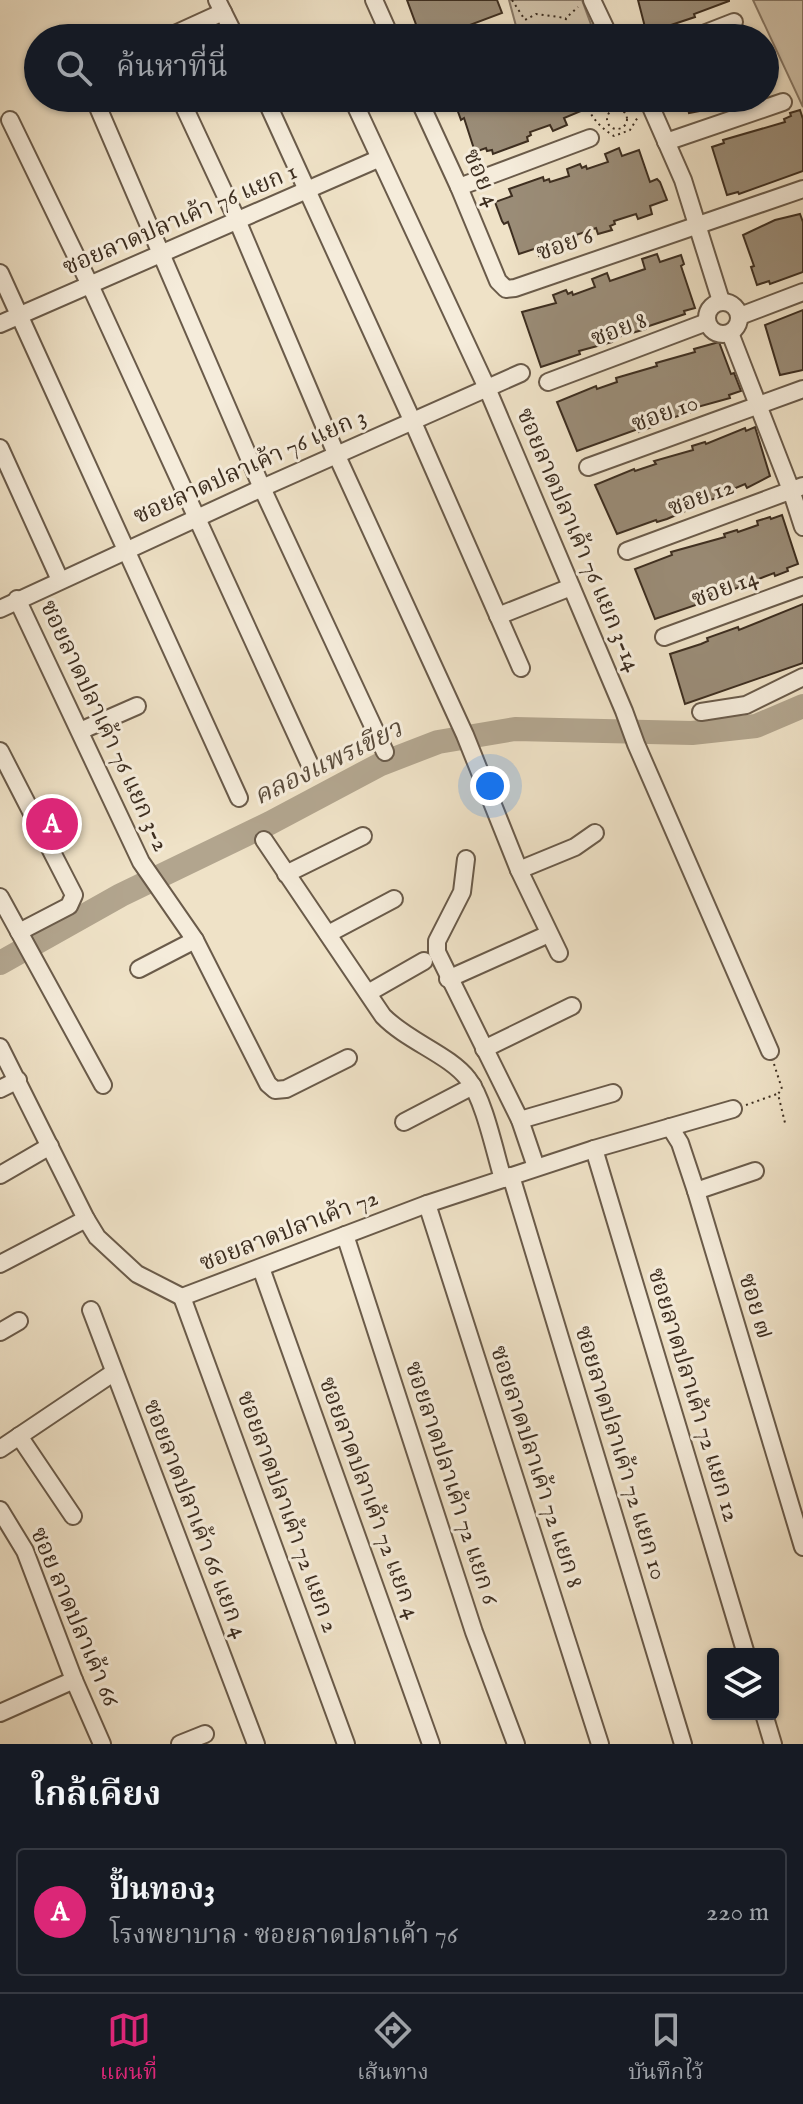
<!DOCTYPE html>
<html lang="th">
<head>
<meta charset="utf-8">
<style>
  body { margin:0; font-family:"IM FELL English","Noto Serif Thai",serif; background:#242831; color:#f1f3f6 }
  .controls { position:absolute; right:24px; bottom:24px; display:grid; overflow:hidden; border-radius:8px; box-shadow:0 2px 6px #0004 }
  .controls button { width:72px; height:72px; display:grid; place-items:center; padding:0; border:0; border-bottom:2px solid #363941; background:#171b24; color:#f1f3f6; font:40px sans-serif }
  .you { position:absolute; left:490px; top:786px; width:28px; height:28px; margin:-20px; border:6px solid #fff; border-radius:50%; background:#1a73e8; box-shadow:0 0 0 12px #1a73e833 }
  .badge { display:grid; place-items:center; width:52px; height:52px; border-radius:50%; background:#db2777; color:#fff; font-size:26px; font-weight:700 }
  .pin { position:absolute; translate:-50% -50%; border:4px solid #fff; box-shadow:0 2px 8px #0006 }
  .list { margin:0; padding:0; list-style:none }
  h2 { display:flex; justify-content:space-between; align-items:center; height:104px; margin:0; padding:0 32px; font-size:34px }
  h2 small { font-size:26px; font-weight:400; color:#9ea1a6 }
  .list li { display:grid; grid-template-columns:52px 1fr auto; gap:24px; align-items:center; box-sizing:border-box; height:128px; margin:0 16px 16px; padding:0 16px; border:2px solid #363941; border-radius:8px }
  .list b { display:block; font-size:30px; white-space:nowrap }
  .list p { margin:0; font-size:26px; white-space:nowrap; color:#9ea1a6 }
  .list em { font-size:26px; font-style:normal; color:#9ea1a6 }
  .icon { flex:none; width:44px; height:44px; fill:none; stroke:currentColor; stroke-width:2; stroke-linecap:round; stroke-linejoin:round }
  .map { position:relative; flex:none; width:803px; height:1744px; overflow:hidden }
  .search { position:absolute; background:#171b24; box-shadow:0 2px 6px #0004; left:24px; right:24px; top:24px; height:88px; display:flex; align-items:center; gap:20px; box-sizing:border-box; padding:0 28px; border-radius:44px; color:#9ea1a6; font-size:30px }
  .sheet { height:248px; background:#171b24 }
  nav { display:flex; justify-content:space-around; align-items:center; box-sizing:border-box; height:112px; border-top:2px solid #363941; background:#171b24; font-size:22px; color:#9ea1a6 }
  nav a { display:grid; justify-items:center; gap:4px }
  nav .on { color:#db2777 }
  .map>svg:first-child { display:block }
</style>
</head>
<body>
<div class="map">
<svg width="803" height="1744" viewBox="0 0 803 1744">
  <rect width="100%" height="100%" fill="#efe2c7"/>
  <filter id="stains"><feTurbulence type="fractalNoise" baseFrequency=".0025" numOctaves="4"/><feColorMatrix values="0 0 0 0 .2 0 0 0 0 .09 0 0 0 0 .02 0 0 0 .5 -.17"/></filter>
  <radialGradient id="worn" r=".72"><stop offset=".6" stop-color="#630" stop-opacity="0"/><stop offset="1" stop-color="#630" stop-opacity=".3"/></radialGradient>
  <g fill="#d1c3ab" stroke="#877866" stroke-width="2">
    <path d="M 509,0 L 582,0 L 596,38 L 558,38 L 551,32 L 519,37 Z"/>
    <path d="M 753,0 L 803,0 L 803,107 Z"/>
  </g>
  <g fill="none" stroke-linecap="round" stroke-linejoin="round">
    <path stroke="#b2a58e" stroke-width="24" d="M 0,963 L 121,895 L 270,823 L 381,764 L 438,742 L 515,729 L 692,733 L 756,726 L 803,706"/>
  </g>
  <g fill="#9a8c77" stroke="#3d2e20" stroke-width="2">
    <path d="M 407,0 L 497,0 L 502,13 L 451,32 L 454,38 L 421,38 Z"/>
    <path d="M 638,0 L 729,0 L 729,1 L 694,14 L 695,17 L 659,29 L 658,27 L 646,31 Z"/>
    <path d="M 453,98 L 576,98 L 581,111 L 564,118 L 567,125 L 553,131 L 550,125 L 530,132 L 531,135 L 527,137 L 528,141 L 493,154 L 492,150 L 487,151 L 486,148 L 475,152 L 464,118 L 461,120 Z"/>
    <path d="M 685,98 L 712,98 L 715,108 L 689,113 Z"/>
    <path d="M 800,110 L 803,119 L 803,171 L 739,194 L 738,192 L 727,195 L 712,147 L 724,143 L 723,140 L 785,122 L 784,119 L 791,116 L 790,113 Z"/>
    <path d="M 619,148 L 622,156 L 639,150 L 650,182 L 657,179 L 660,182 L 667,200 L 650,206 L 652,214 L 638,219 L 636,214 L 614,221 L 615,224 L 610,226 L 612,230 L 598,234 L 596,228 L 576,235 L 577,238 L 573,239 L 574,243 L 554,251 L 539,256 L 537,248 L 519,254 L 508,222 L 504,224 L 502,221 L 495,202 L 512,196 L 509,189 L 543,177 L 544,181 L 549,179 L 550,182 L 569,176 L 567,169 L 580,164 L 582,168 L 586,166 L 587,169 L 608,162 L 605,154 Z"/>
    <path d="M 800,214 L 803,222 L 803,272 L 770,284 L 769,281 L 757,285 L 751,267 L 754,266 L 743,235 L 775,220 Z"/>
    <path d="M 657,254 L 660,262 L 681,255 L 684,264 L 681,266 L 695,308 L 684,311 L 685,314 L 646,327 L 646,329 L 611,339 L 612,342 L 579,351 L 580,354 L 541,367 L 522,312 L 556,303 L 553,295 L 566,290 L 568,294 L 572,292 L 573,295 L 595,287 L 592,279 L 607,273 L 610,281 L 645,269 L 642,259 Z"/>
    <path d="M 803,310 L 803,370 L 780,375 L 765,325 Z"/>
    <path d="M 719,342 L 731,374 L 734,373 L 741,391 L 729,395 L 730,398 L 690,409 L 692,412 L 651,424 L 652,427 L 639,432 L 638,429 L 577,451 L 557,402 L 596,386 L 597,389 L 617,382 L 616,378 L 657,366 L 656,363 L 695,352 L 694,349 Z"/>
    <path d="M 755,427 L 770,476 L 747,488 L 745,484 L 719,495 L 720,497 L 687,507 L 688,510 L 667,519 L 657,522 L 656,520 L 617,534 L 595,485 L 634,469 L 635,471 L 656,464 L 654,461 L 693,450 L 692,446 L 705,442 L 706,444 L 745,428 L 746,431 Z"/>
    <path d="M 782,515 L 798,564 L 787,568 L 788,571 L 775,576 L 774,573 L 756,580 L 757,582 L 721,593 L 722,596 L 655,619 L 635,569 L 672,555 L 671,552 L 725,537 L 724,534 L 737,530 L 738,532 L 758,525 L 757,521 L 770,517 L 771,519 Z"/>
    <path d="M 803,604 L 803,663 L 685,704 L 670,654 L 701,644 L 708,641 L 707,638 L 738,627 L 739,630 Z"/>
  </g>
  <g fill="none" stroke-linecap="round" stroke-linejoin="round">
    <defs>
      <g id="street">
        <path d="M 217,0 L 236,38"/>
        <path d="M 374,0 L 391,38"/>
        <path d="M 592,0 L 610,38"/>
        <path d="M 166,38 L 223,12"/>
        <path d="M 693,38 L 734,22"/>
        <path d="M 94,98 L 262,488 L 385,752"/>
        <path d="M 180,98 L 237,220 L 337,456 L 465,735 L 519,870 L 559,953"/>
        <path d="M 265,98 L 412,420 L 521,668"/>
        <path d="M 352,98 L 487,388 L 624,711 L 636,744 L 770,1051"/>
        <path d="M 418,98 L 459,187 L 498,281 L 506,289 L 515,288 L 803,189"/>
        <path d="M 647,98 L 683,180 L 721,301"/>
        <path d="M 10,120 L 90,285 L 311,767"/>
        <path d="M 666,142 L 783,102"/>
        <path d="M 459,187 L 590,138"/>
        <path d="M 0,273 L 239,798"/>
        <circle cx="723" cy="318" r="16"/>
        <path d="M 740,316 L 803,292"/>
        <path d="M 0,324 L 378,159"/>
        <path d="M 730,333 L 791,490 L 803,527"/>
        <path d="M 548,382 L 707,322"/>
        <path d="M 0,448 L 60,580"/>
        <path d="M 588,467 L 803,389"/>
        <path d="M 627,551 L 803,486"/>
        <path d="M 17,599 L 141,862 L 195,940 L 268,1084 L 275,1090 L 286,1089 L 348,1058"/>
        <path d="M 0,609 L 262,488 L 521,373"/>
        <path d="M 498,616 L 571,587"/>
        <path d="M 664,637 L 803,586"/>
        <path d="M 701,712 L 746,705 L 803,677"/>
        <path d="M 80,731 L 137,706"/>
        <path d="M 0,751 L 74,895 L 69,906 L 19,932"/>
        <path d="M 264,840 L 383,1016 C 407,1041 450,1055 468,1079 C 484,1099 495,1153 503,1179"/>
        <path d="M 466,859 L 462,892 L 437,941 L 437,952 L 520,1120 L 536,1167"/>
        <path d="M 519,870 L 575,847 L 595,833"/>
        <path d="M 286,874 L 363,836"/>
        <path d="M 0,897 L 103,1085"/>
        <path d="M 328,934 L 394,899"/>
        <path d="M 139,969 L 195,940"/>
        <path d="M 448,979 L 542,937"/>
        <path d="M 368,993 L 424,961"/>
        <path d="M 0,1047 L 86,1219 L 97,1237 L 137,1274 L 182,1297 L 427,1204 L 594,1149 L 733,1109"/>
        <path d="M 484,1049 L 572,1006"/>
        <path d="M 0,1089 L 18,1080"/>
        <path d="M 520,1120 L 613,1093"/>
        <path d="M 404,1122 L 473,1086"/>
        <path d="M 670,1127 L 680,1143 L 696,1191 L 803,1547"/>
        <path d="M 594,1149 L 746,1654"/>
        <path d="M 0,1175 L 50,1146"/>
        <path d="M 511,1176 L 683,1744"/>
        <path d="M 696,1191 L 755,1171"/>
        <path d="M 427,1204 L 600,1744"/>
        <path d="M 345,1235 L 474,1632 L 516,1744"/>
        <path d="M 0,1264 L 86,1219"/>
        <path d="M 261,1268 L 431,1744"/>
        <path d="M 182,1297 L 346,1744"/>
        <path d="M 91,1310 L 256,1744"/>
        <path d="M 0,1332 L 19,1321"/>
        <path d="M 19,1436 L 73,1516"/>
        <path d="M 0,1449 L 113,1373"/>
        <path d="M 0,1510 L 25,1551 L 74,1680 L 102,1744"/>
        <path d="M 0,1713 L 74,1680"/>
        <path d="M 764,1714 L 773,1744"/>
        <path d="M 180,1744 L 205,1734"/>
      </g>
    </defs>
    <use href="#street" stroke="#6a5b4a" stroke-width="20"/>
    <g stroke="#3d2e20" stroke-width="2" stroke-dasharray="2 4" stroke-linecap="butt">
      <path d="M 512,0 L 525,20 L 536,14 L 566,18"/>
      <path d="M 564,38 L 566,18 L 578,7"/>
      <path d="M 584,98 C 589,115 599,127 614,136 L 630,130 L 638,117"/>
      <circle cx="617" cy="119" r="10"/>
      <path d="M 774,1064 L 782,1089 L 778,1094 L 785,1123"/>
      <path d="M 746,1105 L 777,1094"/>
    </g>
    <use href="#street" stroke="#f5ecdb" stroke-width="16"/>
  </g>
  <g text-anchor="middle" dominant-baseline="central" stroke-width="6" stroke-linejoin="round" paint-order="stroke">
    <g font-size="24" fill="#3d2e20" stroke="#f5ecdb">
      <text transform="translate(481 178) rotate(67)">ซอย 4</text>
      <text transform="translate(180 220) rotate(-23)">ซอยลาดปลาเค้า 76 แยก 1</text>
      <text transform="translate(565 245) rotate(-19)">ซอย 6</text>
      <text transform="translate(619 330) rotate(-21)">ซอย 8</text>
      <text transform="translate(665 414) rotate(-20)">ซอย 10</text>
      <text transform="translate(250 467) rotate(-24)">ซอยลาดปลาเค้า 76 แยก 3</text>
      <text transform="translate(701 498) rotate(-20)">ซอย 12</text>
      <text transform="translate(578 540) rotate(67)">ซอยลาดปลาเค้า 76 แยก 3-14</text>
      <text transform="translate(725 589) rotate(-20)">ซอย 14</text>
      <text transform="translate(104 726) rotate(65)">ซอยลาดปลาเค้า 76 แยก 3-2</text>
      <text transform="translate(289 1231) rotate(-21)">ซอยลาดปลาเค้า 72</text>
      <text transform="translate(755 1306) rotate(73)">ซอย ๗</text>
      <text transform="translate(693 1395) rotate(73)">ซอยลาดปลาเค้า 72 แยก 12</text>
      <text transform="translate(620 1453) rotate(73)">ซอยลาดปลาเค้า 72 แยก 10</text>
      <text transform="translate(536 1467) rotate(72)">ซอยลาดปลาเค้า 72 แยก 8</text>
      <text transform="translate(451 1483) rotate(72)">ซอยลาดปลาเค้า 72 แยก 6</text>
      <text transform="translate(369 1498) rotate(70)">ซอยลาดปลาเค้า 72 แยก 4</text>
      <text transform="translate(287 1512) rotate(70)">ซอยลาดปลาเค้า 72 แยก 2</text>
      <text transform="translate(195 1519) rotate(69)">ซอยลาดปลาเค้า 66 แยก 4</text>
      <text transform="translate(74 1617) rotate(67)">ซอย ลาดปลาเค้า 66</text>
    </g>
    <g font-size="26" font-style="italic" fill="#5a4c3c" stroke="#f5ecdb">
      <text transform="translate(328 763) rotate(-26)">คลองแพรเขียว</text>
    </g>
  </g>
  <rect width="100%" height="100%" filter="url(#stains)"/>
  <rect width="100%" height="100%" fill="url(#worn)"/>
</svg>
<div class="controls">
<button><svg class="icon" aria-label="layers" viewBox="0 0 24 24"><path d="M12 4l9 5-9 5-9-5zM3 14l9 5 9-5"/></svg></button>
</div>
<div class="you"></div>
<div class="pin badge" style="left:52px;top:824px">A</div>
<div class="search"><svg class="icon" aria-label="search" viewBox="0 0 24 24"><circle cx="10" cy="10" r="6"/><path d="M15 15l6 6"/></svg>ค้นหาที่นี่</div>
</div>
<section class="sheet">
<h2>ใกล้เคียง<small></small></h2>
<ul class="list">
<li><span class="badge">A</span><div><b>ปั้นทอง3</b><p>โรงพยาบาล · ซอยลาดปลาเค้า 76</p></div><em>220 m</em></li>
</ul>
</section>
<nav>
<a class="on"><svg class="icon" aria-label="map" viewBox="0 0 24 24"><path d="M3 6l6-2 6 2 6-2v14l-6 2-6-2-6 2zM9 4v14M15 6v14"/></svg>แผนที่</a>
<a><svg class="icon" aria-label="directions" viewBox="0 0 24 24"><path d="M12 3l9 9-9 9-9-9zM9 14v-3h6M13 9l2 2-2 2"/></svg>เส้นทาง</a>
<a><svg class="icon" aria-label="saved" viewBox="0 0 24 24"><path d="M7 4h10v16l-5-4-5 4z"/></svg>บันทึกไว้</a>
</nav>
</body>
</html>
